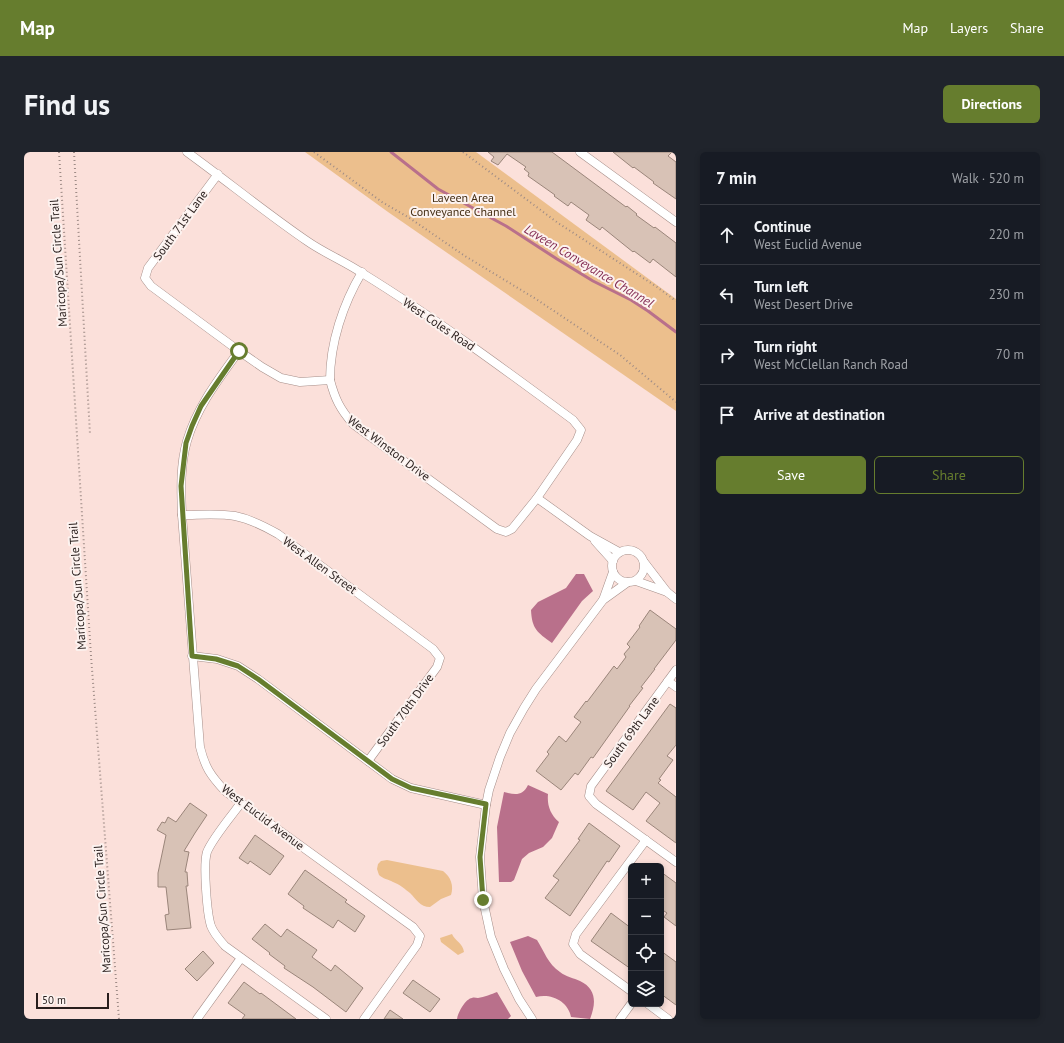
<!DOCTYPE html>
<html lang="en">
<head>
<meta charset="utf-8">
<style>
  body { margin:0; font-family:"PT Sans",sans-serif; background:#20242c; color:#f1f3f6 }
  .controls { position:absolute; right:12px; bottom:12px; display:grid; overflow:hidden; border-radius:6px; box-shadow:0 2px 6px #0003 }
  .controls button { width:36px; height:36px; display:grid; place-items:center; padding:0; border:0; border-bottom:1px solid #363941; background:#171b24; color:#f1f3f6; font:20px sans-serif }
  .scale { position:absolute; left:12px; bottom:10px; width:73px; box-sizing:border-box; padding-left:4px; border:2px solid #281e1c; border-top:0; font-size:11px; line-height:14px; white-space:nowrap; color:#281e1c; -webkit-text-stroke:3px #fcf2ef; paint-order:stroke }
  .stop { position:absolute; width:12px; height:12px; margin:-9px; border:3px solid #667d2e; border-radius:50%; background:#fff }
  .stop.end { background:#667d2e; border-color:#fff; box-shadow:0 1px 4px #0008 }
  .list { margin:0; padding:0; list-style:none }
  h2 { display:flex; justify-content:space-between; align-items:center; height:52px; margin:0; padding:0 16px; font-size:17px }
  h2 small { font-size:13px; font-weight:400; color:#9ea1a6 }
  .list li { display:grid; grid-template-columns:26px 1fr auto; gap:12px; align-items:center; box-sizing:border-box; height:60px; padding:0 16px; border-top:1px solid #363941 }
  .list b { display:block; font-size:15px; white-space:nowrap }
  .list p { margin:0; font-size:13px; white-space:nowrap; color:#9ea1a6 }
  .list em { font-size:13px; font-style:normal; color:#9ea1a6 }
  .actions { display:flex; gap:8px; padding:12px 16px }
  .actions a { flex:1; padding:9px 0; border:1px solid #667d2e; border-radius:6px; text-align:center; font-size:14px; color:#667d2e }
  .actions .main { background:#667d2e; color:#fff }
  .icon { flex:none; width:22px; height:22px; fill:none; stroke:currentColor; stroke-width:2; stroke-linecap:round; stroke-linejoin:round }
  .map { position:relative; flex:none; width:652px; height:867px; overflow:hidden; border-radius:6px }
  header { display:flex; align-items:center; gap:24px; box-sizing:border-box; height:56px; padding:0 20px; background:#667d2e; color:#fff }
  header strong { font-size:19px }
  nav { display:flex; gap:22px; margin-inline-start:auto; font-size:14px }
  .intro { display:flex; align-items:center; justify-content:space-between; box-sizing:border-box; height:96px; padding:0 24px }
  h1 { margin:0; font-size:28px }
  .button { padding:10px 18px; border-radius:6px; background:#667d2e; color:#fff; font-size:14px; font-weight:700 }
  main { display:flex; gap:24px; padding:0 24px }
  aside { flex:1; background:#171b24; border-radius:6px; box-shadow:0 2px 6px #0003 }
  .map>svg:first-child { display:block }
</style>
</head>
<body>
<header>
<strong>Map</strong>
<nav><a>Map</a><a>Layers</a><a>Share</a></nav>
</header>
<div class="intro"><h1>Find us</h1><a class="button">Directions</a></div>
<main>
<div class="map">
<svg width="652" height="867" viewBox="0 0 652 867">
  <rect width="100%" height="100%" fill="#fbe0da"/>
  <g fill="#ecbf8d">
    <path d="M 281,0 L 452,0 L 652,147 L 652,259 L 364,60 Z"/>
    <path d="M 363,708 L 419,719 C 427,725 430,734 427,743 L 417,747 L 406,755 C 396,755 392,747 386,741 C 381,737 375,732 369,730 C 364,727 359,727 355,723 L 353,717 L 354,712 L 357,709 Z"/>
    <path d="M 428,782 C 431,789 439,791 440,800 L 434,803 L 417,790 L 416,786 Z"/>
  </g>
  <g fill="#b9708b">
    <path d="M 552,422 L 560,422 L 569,439 L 558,449 L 528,491 C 513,480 508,477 507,458 L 514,450 L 542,436 Z"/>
    <path d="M 504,633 L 524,642 C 523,653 526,662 535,670 L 528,686 L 519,695 L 505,701 L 498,707 L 490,728 L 487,730 L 475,730 L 473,675 L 480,640 C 491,643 499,644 504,633 Z"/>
    <path d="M 504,784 L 513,788 C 520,799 524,812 536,820 C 542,825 550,826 556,829 C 573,837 572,852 566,867 L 547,865 C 544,849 527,841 512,845 L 498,819 L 486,790 Z"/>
    <path d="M 473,840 L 487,864 L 484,867 L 433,867 C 434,861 441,847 448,846 C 450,845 452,846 454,846 C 460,845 468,842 473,840 Z"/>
  </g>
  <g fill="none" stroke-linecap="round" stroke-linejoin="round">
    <path stroke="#b9708b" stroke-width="3" d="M 367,0 L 414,37 L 482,74 L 533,107 L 569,129 L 607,148 L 624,159 L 652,180"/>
  </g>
  <g fill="#d8c2b6" stroke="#9a857a">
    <path d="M 464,0 L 528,0 L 602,55 L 603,54 L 613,62 L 612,63 L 630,76 L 631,75 L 652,91 L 652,125 L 629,107 L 626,111 L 610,99 L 609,100 L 578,75 L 576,78 L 562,68 L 565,63 L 547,50 L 544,54 L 530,44 L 531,43 L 504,24 L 505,21 L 500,17 L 502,15 L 483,2 L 474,13 L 467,9 L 470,5 Z"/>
    <path d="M 589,0 L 648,0 L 644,4 L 652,10 L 652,47 L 629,31 L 630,30 L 610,15 L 609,16 Z"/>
    <path d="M 626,458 L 652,477 L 652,488 L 630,517 L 631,517 L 617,535 L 619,536 L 605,554 L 606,554 L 569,606 L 567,605 L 554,623 L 551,621 L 537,638 L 512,619 L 525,602 L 523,600 L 535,584 L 542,590 L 557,570 L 550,565 L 562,549 L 563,550 L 590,514 L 593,517 L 602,505 L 600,502 L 606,495 L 603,492 L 616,475 L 615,474 Z"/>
    <path d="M 646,552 L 652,556 L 652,593 L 643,604 L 649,608 L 635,627 L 637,628 L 634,631 L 652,645 L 652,691 L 622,669 L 636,651 L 622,640 L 609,658 L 582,639 Z"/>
    <path d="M 166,651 L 183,663 L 171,681 L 160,699 L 165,700 L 161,720 L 163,720 L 164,734 L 162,734 L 167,776 L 143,778 L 141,763 L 145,762 L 142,735 L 134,735 L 134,721 L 142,683 L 133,678 L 138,670 L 141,671 L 144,665 L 152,670 Z"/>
    <path d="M 565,671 L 596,694 L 585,710 L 583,709 L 546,764 L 521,746 L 535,728 L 529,724 L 556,688 L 554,687 Z"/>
    <path d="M 231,683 L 260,704 L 246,723 L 226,709 L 224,712 L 215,706 Z"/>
    <path d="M 281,718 L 323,748 L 321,750 L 341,764 L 331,780 L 314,768 L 309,776 L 279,756 L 280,754 L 264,742 Z"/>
    <path d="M 637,720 L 652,731 L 652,774 L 640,765 L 643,761 L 637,757 Z"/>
    <path d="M 587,761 L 607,776 L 607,817 L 567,789 Z"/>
    <path d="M 241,772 L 257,785 L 263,777 L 293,798 L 288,805 L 307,819 L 311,813 L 339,836 L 322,860 L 289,835 L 260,816 L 261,814 L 245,802 L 246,801 L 228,787 Z"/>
    <path d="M 179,799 L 190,811 L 173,829 L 161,817 Z"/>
    <path d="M 637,799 L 652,810 L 652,853 L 637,842 Z"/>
    <path d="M 389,828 L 416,847 L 406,860 L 379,841 Z"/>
    <path d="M 220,830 L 236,842 L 237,841 L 272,867 L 218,867 L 221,863 L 204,851 Z"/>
    <path d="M 366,858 L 379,867 L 360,867 Z"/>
  </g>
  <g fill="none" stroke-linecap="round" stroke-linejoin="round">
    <defs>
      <g id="street">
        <path d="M 163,0 C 203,29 242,61 283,89 C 300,101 320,109 338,121 C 411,166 480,217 549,268 L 557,278 L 553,288 L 513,346 L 488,377 L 482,380 L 473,377 L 329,272 C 316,257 311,247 306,228 L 276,230 L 257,226 L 238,215 L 215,199 L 127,134 L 121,126 L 124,116 L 194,22"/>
        <path d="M 556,0 L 652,70"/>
        <path d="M 215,199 C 194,228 173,255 163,289 C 156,313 157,339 158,363 L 176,595 C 181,615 186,623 201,639 L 389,775 L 396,784 L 393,793 L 340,867"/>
        <path d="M 306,228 C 306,191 319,152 338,120"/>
        <path d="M 513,346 L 566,384 L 595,400"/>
        <path d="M 158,363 C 175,363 194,361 211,364 C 226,367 240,374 254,382 L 409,497 L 416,506 L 413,515 L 344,609"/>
        <path d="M 571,389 L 589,409"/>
        <circle cx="604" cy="414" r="16"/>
        <path d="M 620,410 L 643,440"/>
        <path d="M 612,429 L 643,440 L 652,447"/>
        <path d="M 579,448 L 589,420"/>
        <path d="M 168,504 L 193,507 L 214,514 L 234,527 L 368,627 L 387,636 L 462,653"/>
        <path d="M 652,518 L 567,634 L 565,644 L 572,652 L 652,710"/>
        <path d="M 644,529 L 652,535"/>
        <path d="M 217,651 C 208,663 188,687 183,700 C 179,712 183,762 187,774 C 190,782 196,788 201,794 L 302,867"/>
        <path d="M 607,839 L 556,802 L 549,792 L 552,782 L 622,688"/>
        <path d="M 624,852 L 644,867"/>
        <path d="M 173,867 L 217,806"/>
        <path d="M 508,867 L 495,847 L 480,817 L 467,785 L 459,748 L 456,705 L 462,653 L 465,638 L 476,605 L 486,581 L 500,556 L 512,537 L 579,448 L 604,430"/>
        <path d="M 596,867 L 607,852"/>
      </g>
    </defs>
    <use href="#street" stroke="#a68e89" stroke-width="9"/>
    <g stroke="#9e8b86" stroke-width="2" stroke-dasharray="1 3" stroke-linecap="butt">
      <path d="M 35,0 L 67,504 L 95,867"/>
      <path d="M 50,0 L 66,282"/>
      <path d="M 290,0 L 358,50 L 384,65 L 441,104 L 512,147 L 596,203 L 652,250"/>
      <path d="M 439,0 L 534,71 L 633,135 L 652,149"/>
    </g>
    <use href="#street" stroke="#fff" stroke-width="8"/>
  </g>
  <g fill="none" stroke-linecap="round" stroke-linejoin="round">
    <path stroke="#667d2e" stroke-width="5" d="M 215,199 L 177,254 L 168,274 L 162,291 L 157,334 L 168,504 L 192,507 L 214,514 L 234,527 L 368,627 L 387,636 L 462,652 L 456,705 L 459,748"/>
  </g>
  <g text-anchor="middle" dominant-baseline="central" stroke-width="4" stroke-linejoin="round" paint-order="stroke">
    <g font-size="12" fill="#452f15" stroke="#fcf2ef">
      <text x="439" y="45">Laveen Area<tspan x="439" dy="14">Conveyance Channel</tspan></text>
    </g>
    <g font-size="12" fill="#281e1c" stroke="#fcf2ef">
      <text transform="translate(156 73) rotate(-54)">South 71st Lane</text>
      <text transform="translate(34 111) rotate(-94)">Maricopa/Sun Circle Trail</text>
      <text transform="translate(415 172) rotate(34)">West Coles Road</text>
      <text transform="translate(365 296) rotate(37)">West Winston Drive</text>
      <text transform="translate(296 413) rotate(36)">West Allen Street</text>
      <text transform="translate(53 434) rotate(-94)">Maricopa/Sun Circle Trail</text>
      <text transform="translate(381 558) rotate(-54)">South 70th Drive</text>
      <text transform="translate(607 580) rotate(-54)">South 69th Lane</text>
      <text transform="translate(239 665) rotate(37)">West Euclid Avenue</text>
      <text transform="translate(78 757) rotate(-94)">Maricopa/Sun Circle Trail</text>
    </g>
    <g font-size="13" font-style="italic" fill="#822b52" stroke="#fcf2ef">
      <text transform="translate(565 114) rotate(31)">Laveen Conveyance Channel</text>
    </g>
  </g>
</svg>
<div class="controls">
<button>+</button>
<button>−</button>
<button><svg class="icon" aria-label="locate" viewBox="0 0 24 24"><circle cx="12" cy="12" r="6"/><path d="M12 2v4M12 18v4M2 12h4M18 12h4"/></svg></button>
<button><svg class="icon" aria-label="layers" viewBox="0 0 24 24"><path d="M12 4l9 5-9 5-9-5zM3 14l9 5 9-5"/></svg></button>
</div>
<div class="scale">50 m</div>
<div class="stop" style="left:215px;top:199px"></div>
<div class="stop end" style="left:459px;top:748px"></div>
</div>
<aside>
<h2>7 min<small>Walk · 520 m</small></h2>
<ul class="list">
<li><svg class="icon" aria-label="ahead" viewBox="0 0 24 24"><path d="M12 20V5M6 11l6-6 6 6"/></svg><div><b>Continue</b><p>West Euclid Avenue</p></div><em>220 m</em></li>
<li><svg class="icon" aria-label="left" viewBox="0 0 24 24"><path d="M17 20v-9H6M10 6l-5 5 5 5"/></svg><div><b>Turn left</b><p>West Desert Drive</p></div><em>230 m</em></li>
<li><svg class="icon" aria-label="right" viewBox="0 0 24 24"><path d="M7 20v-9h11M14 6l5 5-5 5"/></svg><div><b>Turn right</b><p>West McClellan Ranch Road</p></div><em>70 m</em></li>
<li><svg class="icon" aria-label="arrive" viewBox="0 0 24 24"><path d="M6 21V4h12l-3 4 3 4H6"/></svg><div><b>Arrive at destination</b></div></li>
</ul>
<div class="actions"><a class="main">Save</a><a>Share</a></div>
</aside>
</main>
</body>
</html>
